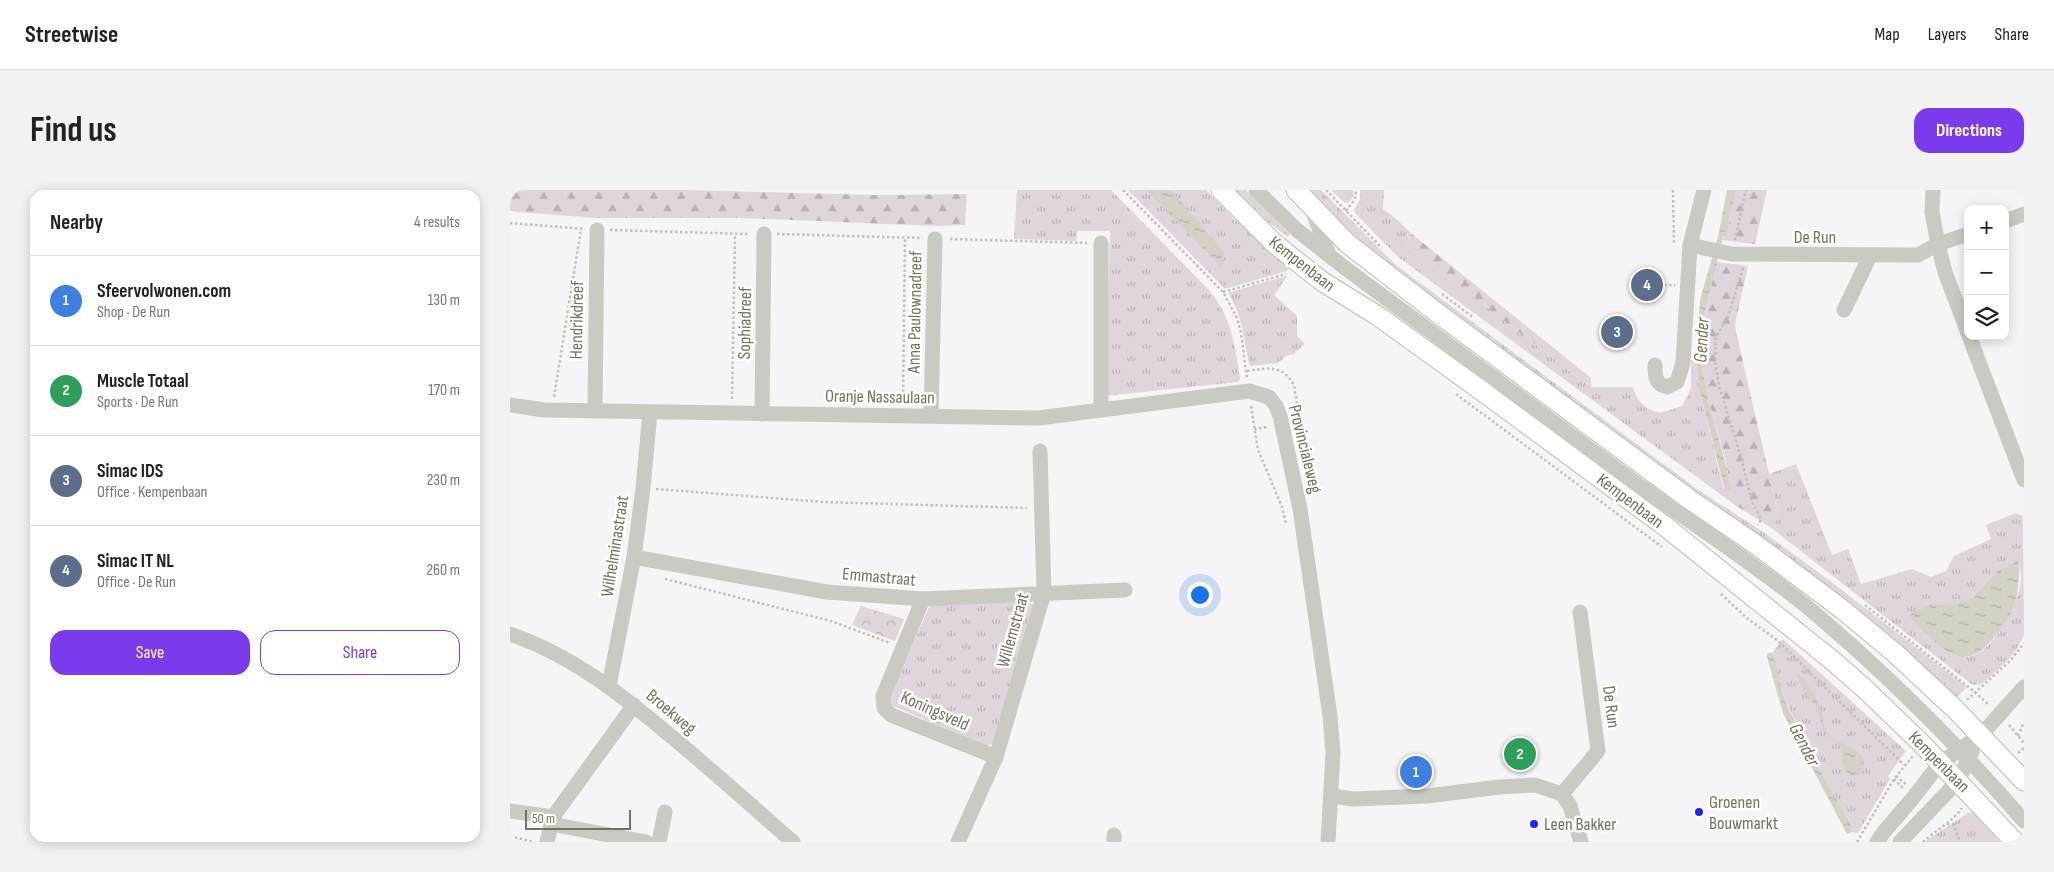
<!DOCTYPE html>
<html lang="en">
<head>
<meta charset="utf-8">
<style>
  body { margin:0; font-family:"Sofia Sans Condensed",sans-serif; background:#f2f2f2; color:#222 }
  .controls { position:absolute; right:15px; top:15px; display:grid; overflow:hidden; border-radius:10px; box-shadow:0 2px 12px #0003 }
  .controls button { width:45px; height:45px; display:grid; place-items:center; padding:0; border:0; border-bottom:1px solid #e0e0e0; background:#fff; color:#222; font:25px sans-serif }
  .scale { position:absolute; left:15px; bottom:12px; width:106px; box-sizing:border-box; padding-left:5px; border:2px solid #707558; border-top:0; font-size:14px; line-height:18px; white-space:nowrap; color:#707558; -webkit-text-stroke:4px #fff; paint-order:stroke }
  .you { position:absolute; left:689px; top:404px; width:18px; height:18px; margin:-12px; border:4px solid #fff; border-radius:50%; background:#1a73e8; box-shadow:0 0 0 8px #1a73e833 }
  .badge { display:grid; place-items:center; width:32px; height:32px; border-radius:50%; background:#7c3aed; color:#fff; font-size:16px; font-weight:700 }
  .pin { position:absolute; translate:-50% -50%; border:2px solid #fff; box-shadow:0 1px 5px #0006 }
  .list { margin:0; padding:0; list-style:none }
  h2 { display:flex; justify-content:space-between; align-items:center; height:65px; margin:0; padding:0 20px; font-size:21px }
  h2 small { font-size:16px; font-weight:400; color:#767676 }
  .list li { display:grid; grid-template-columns:32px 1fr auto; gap:15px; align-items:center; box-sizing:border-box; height:90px; padding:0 20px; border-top:1px solid #e0e0e0 }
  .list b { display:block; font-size:19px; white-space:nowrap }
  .list p { margin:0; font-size:16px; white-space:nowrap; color:#767676 }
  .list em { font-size:16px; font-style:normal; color:#767676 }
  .actions { display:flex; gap:10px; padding:15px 20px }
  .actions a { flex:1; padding:11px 0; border:1px solid #7c3aed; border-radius:15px; text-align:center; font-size:18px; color:#7c3aed }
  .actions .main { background:#7c3aed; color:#fff }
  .icon { flex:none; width:28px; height:28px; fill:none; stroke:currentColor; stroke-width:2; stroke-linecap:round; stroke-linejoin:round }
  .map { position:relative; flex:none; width:1514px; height:652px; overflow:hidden; border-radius:15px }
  header { display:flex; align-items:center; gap:30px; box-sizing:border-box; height:70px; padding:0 25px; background:#fff; border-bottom:1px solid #e0e0e0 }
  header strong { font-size:24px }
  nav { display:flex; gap:28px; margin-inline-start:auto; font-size:18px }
  .intro { display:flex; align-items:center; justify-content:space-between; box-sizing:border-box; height:120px; padding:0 30px }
  h1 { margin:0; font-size:35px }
  .button { padding:12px 22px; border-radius:15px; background:#7c3aed; color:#fff; font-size:18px; font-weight:700 }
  main { display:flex; gap:30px; padding:0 30px }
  aside { flex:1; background:#fff; border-radius:15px; box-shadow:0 2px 12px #0003 }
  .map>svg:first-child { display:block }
</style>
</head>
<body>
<header>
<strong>Streetwise</strong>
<nav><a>Map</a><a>Layers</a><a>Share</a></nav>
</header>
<div class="intro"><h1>Find us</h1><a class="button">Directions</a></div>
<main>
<aside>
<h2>Nearby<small>4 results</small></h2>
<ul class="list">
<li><span class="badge" style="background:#3f7fe0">1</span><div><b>Sfeervolwonen.com</b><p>Shop · De Run</p></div><em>130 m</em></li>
<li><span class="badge" style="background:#2e9e5b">2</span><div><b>Muscle Totaal</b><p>Sports · De Run</p></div><em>170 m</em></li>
<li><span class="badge" style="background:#5c6f8a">3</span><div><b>Simac IDS</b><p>Office · Kempenbaan</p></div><em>230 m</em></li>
<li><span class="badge" style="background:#5c6f8a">4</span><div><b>Simac IT NL</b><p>Office · De Run</p></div><em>260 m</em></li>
</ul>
<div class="actions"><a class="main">Save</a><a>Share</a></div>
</aside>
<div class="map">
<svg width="1514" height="652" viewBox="0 0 1514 652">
  <defs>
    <pattern id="grass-tufts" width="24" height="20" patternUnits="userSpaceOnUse" patternTransform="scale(1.25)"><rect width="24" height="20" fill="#e0d5dc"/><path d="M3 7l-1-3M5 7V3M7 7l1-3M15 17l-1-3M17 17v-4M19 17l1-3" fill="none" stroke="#bab1b5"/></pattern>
    <pattern id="forest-firs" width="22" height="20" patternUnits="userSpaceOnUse" patternTransform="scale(1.25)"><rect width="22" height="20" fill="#e0d5dc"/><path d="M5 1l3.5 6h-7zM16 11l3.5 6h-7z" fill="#bab1b5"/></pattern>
    <pattern id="park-crowns" width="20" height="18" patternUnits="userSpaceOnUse" patternTransform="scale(1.25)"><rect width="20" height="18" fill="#e0d5dc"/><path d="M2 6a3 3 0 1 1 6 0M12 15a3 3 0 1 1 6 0" fill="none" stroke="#bab1b5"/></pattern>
    <pattern id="water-ripples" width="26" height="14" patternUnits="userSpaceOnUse" patternTransform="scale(1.25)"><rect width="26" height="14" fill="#d3d2c5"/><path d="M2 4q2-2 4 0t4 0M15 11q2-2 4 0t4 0" fill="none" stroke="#b0afa3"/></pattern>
  </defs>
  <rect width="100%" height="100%" fill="#f6f4f7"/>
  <g fill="url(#grass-tufts)" fill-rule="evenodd">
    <path d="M 507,0 L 601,0 L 696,97 C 721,124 725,154 730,189 L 728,192 L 595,206 L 600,41 L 567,41 L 566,51 L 504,49 Z"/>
    <path d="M 618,0 L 696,0 L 724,29 L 780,76 L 777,81 L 715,99 Z"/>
    <path d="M 725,0 L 736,0 L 780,44 L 778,47 L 758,32 Z"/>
    <path d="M 800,0 L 811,0 L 886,75 L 1187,299 L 1256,344 L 1323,393 L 1457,497 L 1445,509 L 1183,302 L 874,76 Z"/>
    <path d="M 821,0 L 843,0 C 844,6 842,12 835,13 Z"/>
    <path d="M 850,0 L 874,0 L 873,19 L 884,27 L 902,44 L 895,55 L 1081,197 L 1123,197 C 1125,209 1138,224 1152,222 C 1159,221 1165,218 1172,216 L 1181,199 L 1181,170 L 1186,170 L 1189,199 L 1213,297 L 1215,301 L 1219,300 L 1219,296 L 1221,295 L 1225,315 L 888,67 L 845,23 L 844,20 L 850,9 Z"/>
    <path d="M 776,86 L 777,87 L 764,105 L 787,126 L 787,146 L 795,154 L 784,164 L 776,166 L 768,173 L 740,176 C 732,146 735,131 718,103 Z"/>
    <path d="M 1286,274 L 1322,365 L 1338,359 L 1351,394 L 1402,379 L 1421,387 L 1436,381 L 1444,366 L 1481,349 L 1476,335 L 1506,323 L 1513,326 L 1514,445 C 1506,466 1488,479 1472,494 L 1464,495 L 1460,493 L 1260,337 L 1269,327 L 1259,284 ZM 1509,369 C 1510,375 1511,382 1511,388 C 1510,412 1481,470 1453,467 C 1443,467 1430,456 1423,449 C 1414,441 1406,435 1401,424 L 1420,416 L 1443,415 L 1462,408 L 1489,379 L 1500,377 Z"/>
    <path d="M 518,412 L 525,416 L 485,552 L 477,556 L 471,554 L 381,515 L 380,506 L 418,419 L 422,415 Z"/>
    <path d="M 1273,449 L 1396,561 L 1378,586 L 1380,589 L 1348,643 L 1342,642 L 1340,633 L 1292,548 L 1290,540 L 1275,510 L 1262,463 Z"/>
    <path d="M 1464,622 L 1490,652 L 1414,652 L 1458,623 Z"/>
  </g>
  <g fill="url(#forest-firs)">
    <path d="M 0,0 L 176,0 L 362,5 L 457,4 L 455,35 L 425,36 L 232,28 L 85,28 L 8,22 L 0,21 Z"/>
    <path d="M 1226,0 L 1257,0 L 1245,54 L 1212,50 L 1216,45 Z"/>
    <path d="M 902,44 L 1081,188 L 1081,197 L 895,55 Z"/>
    <path d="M 1206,72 L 1238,76 L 1225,134 L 1226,142 L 1269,327 L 1260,337 L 1225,315 L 1215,269 L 1197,205 L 1191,171 L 1192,141 Z"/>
  </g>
  <path fill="url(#park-crowns)" d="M 351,416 L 394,429 L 385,451 L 342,435 Z"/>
  <g fill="url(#water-ripples)">
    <path d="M 636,0 L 661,0 L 714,62 L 713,71 L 710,76 Z"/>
    <path d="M 1217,0 L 1226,0 L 1216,46 L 1213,47 L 1195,123 L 1192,141 L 1191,171 L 1197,205 L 1221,295 L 1220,300 L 1215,301 L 1189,199 L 1186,165 L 1190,110 L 1208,47 Z"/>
    <path d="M 1509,368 C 1511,404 1504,429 1477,455 C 1471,461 1464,467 1454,467 C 1438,468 1409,438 1400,426 L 1400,424 L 1420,415 L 1442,415 L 1462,408 L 1489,379 L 1500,376 Z"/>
    <path d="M 1259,463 L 1262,463 C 1269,479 1270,497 1276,513 C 1281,526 1288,533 1292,548 L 1340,633 L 1342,642 L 1337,644 L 1273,523 L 1257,467 L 1257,464 Z"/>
    <path d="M 1287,484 C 1298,491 1308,510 1312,523 C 1314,530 1313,539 1319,545 C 1331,557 1364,559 1351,584 L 1343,586 L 1337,584 L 1332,570 L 1332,557 L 1313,541 L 1307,517 L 1295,504 Z"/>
  </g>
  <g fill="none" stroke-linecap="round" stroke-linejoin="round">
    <defs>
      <g id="major">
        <path d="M 711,0 L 765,54 L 813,92 L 868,126 L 972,201 L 1156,337 L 1323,471 L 1355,499 L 1413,555 L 1505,652"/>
        <path d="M 786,0 L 838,54 L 930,125 L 1179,309 L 1248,356 L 1333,420 L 1386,464 L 1446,520 L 1514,591"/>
      </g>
    </defs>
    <use href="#major" stroke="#bbbdb3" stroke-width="21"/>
    <g stroke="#bfc0ba" stroke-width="2.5" stroke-dasharray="2.5 2.5" stroke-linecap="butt">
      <path d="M 613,0 L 713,102 L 727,128 L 731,143 L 737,188"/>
      <path d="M 816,0 L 872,58"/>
      <path d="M 1163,0 L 1164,55"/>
      <path d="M 836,21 L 845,9 L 846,0"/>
      <path d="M 0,33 L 75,39"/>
      <path d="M 100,40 L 239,44"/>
      <path d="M 267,44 L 412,48"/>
      <path d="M 440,49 L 577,53"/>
      <path d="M 1225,50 L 1236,0"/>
      <path d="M 1233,78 L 1218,127 L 1206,147 L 1205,173 L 1209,196 L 1231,267 L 1242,312 L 1251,329 L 1248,335"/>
      <path d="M 1154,95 L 1165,95"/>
      <path d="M 713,102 L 776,84"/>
      <path d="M 932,104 L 964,128"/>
      <path d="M 737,181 C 758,178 772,174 784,195 L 795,266"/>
      <path d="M 946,204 L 1152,357"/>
      <path d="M 44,207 L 71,39"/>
      <path d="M 222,209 L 225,45"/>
      <path d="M 393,212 L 395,48"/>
      <path d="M 741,216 L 748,260 L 772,317 L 776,334"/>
      <path d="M 744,239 L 758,237"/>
      <path d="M 146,299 L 314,312 L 517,318"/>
      <path d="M 155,389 L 321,431 L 380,453"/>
      <path d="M 1211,404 L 1238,429 L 1267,450 L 1394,575"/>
      <path d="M 1355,415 L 1466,503 L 1479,515"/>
      <path d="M 1457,510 L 1501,470 L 1514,453"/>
      <path d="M 1499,535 L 1514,553"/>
      <path d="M 1508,546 L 1514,532"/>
      <path d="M 1508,563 L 1514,558"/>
      <path d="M 1386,586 L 1397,595"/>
      <path d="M 1384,589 L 1393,598"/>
      <path d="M 1437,634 L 1444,635 L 1450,652"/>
      <path d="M 0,646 L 23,652"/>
      <path d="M 1347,652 L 1384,589 L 1403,566"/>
      <path d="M 1413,652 C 1426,640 1442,632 1452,618"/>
    </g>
    <g stroke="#c9cbc2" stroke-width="15">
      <path d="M 746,0 L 787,40 L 835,78 C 929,148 1024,218 1119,288 C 1179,332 1243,372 1301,420 C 1377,484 1448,555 1514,631"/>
      <path d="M 802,19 L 819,65"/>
      <path d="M 1495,31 L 1514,24"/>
      <path d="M 1458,44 L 1428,54 L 1435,82 L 1458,143"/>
      <path d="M 1180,55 L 1222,64 L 1408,65 L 1428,54 L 1422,22 L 1423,0"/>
      <path d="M 1334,120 L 1360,66"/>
      <path d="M 1459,146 L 1514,290"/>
      <path d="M 1145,175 C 1145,186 1145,194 1157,197 L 1167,192 L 1173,173 L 1180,55 L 1194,0"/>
      <path d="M 0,215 L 34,220 L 529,228 L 739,201 L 759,207 L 766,216 L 770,226 L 790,319 L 820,526 L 823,563 L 818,652"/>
      <path d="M 591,220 L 591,53"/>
      <path d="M 85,221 L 87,40"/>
      <path d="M 252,224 L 254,44"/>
      <path d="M 421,226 L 425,49"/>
      <path d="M 124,367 L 317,402 L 413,409 L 615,400"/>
      <path d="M 413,409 L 373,506 L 374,518 L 381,525 L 486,567"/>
      <path d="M 0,444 C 62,465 113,506 162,547 C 203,581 243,617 283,652"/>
      <path d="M 99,496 L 124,367 L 133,298 L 140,222"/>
      <path d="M 1052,604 L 1088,561 L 1070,422"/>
      <path d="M 822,606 L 843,609 L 917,606 L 989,597 L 1025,595 L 1052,604 L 1060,616 L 1071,652"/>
      <path d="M 0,621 L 43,627"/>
      <path d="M 41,634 L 136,652"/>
      <path d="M 37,652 L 43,627 L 124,515"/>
      <path d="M 149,652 L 155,622"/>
      <path d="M 448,652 L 486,567 L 534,403 L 530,261"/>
      <path d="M 604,652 L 604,645"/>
      <path d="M 1367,652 L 1373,643 L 1403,608 L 1430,573 L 1471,545 L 1514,497"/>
      <path d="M 1390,652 L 1448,591 L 1462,562"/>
    </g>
    <use href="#major" stroke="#fff" stroke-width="19"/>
  </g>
  <g fill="#1b25f0" stroke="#fff" stroke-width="2">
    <circle cx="1189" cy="622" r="5"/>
    <circle cx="1024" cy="634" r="5"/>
  </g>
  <g text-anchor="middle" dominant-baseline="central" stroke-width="5" stroke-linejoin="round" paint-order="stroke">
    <g font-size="18" fill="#707558" stroke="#fff">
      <text x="1305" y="47">De Run</text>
      <text transform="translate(792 74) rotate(38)">Kempenbaan</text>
      <text transform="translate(405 122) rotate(-89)">Anna Paulownadreef</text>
      <text transform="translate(67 130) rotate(-89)">Hendrikdreef</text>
      <text transform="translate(235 133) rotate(-89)">Sophiadreef</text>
      <text transform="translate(370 207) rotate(1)">Oranje Nassaulaan</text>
      <text transform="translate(795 259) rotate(76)">Provincialeweg</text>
      <text transform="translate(1120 311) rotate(37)">Kempenbaan</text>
      <text transform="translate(105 356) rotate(-81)">Wilhelminastraat</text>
      <text transform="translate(369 387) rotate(5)">Emmastraat</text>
      <text transform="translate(503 440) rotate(-74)">Willemstraat</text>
      <text transform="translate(1101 517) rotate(83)">De Run</text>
      <text transform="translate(425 521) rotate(24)">Koningsveld</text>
      <text transform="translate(161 522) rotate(40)">Broekweg</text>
      <text transform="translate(1429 572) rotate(45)">Kempenbaan</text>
    </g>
    <g font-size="18" fill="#707558" stroke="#fff" text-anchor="start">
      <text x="1199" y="612">Groenen<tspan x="1199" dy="21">Bouwmarkt</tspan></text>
      <text x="1034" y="634">Leen Bakker</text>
    </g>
    <g font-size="19" font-style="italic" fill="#757556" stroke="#fff">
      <text transform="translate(1192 150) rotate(-87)">Gender</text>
      <text transform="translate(1294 555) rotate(63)">Gender</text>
    </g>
  </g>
</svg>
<div class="controls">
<button>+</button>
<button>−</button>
<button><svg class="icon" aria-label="layers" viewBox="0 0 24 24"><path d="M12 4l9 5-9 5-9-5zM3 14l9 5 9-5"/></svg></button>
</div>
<div class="scale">50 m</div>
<div class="you"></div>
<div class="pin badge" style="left:906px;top:582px;background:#3f7fe0">1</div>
<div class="pin badge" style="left:1010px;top:564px;background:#2e9e5b">2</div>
<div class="pin badge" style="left:1107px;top:142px;background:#5c6f8a">3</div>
<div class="pin badge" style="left:1137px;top:95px;background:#5c6f8a">4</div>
</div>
</main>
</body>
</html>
